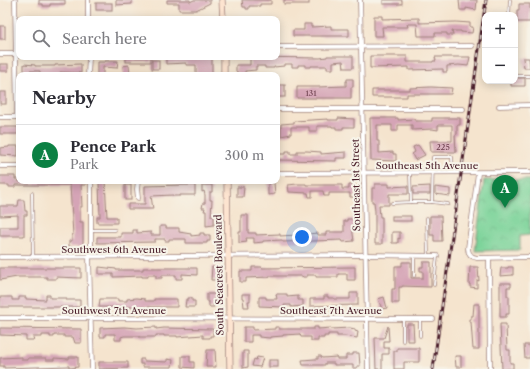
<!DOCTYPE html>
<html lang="en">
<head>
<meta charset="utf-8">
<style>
  body { margin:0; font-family:"Libre Caslon Text",serif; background:#f2f2f3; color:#2b2b33 }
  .controls { position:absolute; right:12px; top:12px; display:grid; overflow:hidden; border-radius:8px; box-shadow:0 2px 10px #0003 }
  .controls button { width:36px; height:36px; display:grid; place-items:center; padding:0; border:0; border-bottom:1px solid #e1e1e2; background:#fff; color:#2b2b33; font:20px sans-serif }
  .you { position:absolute; left:302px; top:237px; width:14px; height:14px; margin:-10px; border:3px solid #fff; border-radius:50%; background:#1a73e8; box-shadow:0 0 0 6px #1a73e833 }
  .badge { display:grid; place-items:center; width:26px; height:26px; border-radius:50%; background:#0b8043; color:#fff; font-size:13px; font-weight:700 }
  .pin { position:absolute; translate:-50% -33px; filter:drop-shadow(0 1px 2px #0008) }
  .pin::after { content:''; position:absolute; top:21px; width:14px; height:12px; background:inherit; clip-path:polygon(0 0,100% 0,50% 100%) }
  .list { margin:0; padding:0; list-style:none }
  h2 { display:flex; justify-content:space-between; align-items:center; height:52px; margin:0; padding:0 16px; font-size:17px }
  h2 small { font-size:13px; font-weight:400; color:#7c7c81 }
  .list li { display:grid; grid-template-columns:26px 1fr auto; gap:12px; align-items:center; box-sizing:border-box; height:60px; padding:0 16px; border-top:1px solid #e1e1e2 }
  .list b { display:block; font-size:15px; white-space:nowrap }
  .list p { margin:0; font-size:13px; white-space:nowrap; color:#7c7c81 }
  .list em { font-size:13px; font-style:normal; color:#7c7c81 }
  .icon { flex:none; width:22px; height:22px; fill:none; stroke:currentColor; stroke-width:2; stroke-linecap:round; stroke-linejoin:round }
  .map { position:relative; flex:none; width:530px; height:369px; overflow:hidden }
  .search { position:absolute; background:#fff; box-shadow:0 2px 10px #0003; left:16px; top:16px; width:264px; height:44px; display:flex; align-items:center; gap:10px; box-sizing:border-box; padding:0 14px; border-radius:8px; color:#7c7c81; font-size:15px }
  .panel { position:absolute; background:#fff; box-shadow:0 2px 10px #0003; left:16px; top:72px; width:264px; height:112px; border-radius:8px }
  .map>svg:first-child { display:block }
</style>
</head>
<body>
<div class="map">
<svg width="530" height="369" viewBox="0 0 530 369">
  <defs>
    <pattern id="park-crowns" width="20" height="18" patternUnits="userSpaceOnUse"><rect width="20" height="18" fill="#7ad399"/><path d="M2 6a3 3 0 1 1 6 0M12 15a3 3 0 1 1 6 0" fill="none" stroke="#6bb584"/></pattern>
  </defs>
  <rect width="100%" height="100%" fill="#f7f3e8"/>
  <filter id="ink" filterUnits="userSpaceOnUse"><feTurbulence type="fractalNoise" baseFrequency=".025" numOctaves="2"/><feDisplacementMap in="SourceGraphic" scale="8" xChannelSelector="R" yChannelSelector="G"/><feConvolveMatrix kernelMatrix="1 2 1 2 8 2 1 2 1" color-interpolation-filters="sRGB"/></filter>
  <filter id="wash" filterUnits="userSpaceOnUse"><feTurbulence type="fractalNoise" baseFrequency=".012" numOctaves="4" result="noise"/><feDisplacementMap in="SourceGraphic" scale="16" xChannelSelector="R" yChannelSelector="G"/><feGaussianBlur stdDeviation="0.9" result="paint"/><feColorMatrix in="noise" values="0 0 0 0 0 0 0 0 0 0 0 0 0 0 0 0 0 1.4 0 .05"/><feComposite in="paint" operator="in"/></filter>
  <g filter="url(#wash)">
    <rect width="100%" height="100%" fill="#f5e4ce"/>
    <path fill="url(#park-crowns)" stroke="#627962" d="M 484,180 L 530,180 L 530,235 L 520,236 L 520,250 L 475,251 Z"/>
    <g id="blocks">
      <g fill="#d5a4b6">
        <path d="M 39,0 L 65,0 L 65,4 L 50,4 L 50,6 L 43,6 L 43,4 L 39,4 Z"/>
        <path d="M 116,0 L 132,0 L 132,4 L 116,5 Z"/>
        <path d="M 167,0 L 190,0 L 190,2 L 194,0 L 210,0 L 210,3 L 196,10 L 179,10 L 179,3 L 167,3 Z"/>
        <path d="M 242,0 L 271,0 L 271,4 L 260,4 L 260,6 L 249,6 L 249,9 L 246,9 L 246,7 L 243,7 Z"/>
        <rect x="284" y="0" width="25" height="4"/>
        <rect x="383" y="0" width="19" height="4"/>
        <path d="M 459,0 L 477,0 L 476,10 L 466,8 L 466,10 L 460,10 Z"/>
        <rect x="96" y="3" width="16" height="7"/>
        <path d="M 519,4 L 530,4 L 530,22 L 517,22 L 517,10 L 519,10 Z"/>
        <path d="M 374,16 L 382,16 L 382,19 L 419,18 L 419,23 L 456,22 L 470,23 L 470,27 L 473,27 L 472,33 L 461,32 L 461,31 L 452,31 L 453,35 L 447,35 L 447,33 L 435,33 L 435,36 L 418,36 L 417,24 L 407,24 L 408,27 L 382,27 L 383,36 L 374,36 Z"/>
        <path d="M 304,24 L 311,24 L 311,27 L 331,26 L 331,29 L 349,29 L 349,36 L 293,36 L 293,30 L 304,30 Z"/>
        <rect x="0" y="26" width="5" height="13"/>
        <path d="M 327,56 L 353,56 L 353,68 L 344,68 L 343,61 L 333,62 L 333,69 L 327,69 L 327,66 L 311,66 L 311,67 L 305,67 L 305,65 L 298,65 L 298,67 L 292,67 L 292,64 L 284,64 L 284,66 L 274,67 L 274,68 L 265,68 L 265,66 L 256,66 L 256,70 L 245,71 L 245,75 L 238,75 L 238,72 L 236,72 L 236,65 L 250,65 L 250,57 L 320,58 L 327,57 Z"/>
        <path d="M 370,56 L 407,56 L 407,62 L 433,62 L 433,61 L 436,61 L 435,57 L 470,57 L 468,66 L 459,65 L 447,66 L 447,72 L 443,72 L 443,69 L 409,70 L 409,67 L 370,68 Z"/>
        <rect x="126" y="57" width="25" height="5"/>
        <path d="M 166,57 L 212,57 L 212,75 L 196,75 L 196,65 L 186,65 L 186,63 L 166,64 Z"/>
        <path d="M 523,58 L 529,58 L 530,68 L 524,68 Z"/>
        <rect x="152" y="60" width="7" height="9"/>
        <path d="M 105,61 L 118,61 L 117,68 L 103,67 L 103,75 L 97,75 L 97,62 L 105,62 Z"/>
        <rect x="0" y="64" width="8" height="7"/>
        <path d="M 24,64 L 35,65 L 35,66 L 55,66 L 55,65 L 81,64 L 81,73 L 60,72 L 60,75 L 40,75 L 40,71 L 30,71 L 30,74 L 26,74 L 26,71 L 24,71 Z"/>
        <path d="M 129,65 L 130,75 L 124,75 L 123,66 Z"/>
        <path d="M 515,78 L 525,78 L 525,86 L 511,86 L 511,81 L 515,81 Z"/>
        <path d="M 347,79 L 353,79 L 353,87 L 351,87 L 351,98 L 297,98 L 297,87 L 318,87 L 346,86 L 346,81 L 347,81 Z"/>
        <rect x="277" y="85" width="8" height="12"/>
        <path d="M 431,87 L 452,88 L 451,94 L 407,94 L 407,97 L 372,97 L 372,90 L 410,90 L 410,88 Z"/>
        <rect x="0" y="92" width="6" height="12"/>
        <path d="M 338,118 L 354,119 L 354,127 L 343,127 L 343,129 L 336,129 L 336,127 L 332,127 L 332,126 L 317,126 L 317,131 L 309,131 L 309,127 L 291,127 L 291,134 L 281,136 L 281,124 L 294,123 L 294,121 L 328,119 L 328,120 L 338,120 Z"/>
        <path d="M 370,118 L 398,118 L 398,120 L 415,119 L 415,121 L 432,121 L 432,118 L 460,118 L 460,125 L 457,125 L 457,134 L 455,135 L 456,152 L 431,152 L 430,141 L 452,141 L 452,125 L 438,125 L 438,130 L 432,129 L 412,130 L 412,125 L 398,125 L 398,131 L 392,131 L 392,125 L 377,125 L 377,141 L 379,141 L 379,153 L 393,152 L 393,154 L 396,154 L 396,161 L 371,160 Z"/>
        <rect x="0" y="127" width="18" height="7"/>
        <path d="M 418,145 L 425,155 L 415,160 L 412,154 L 415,152 L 413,147 Z"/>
        <path d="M 9,146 L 18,146 L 18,156 L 0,155 L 0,148 L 9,147 Z"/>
        <path d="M 286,151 L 290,151 L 290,154 L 297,154 L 297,151 L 307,151 L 321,152 L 321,154 L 346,152 L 346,158 L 336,158 L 336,161 L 278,160 L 278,154 L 286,154 Z"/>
        <path d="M 0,176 L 15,176 L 15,179 L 18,179 L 18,181 L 85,181 L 86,185 L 81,185 L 82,207 L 80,207 L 80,222 L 83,222 L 83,247 L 69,247 L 69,241 L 72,241 L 72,235 L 73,235 L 70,185 L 15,185 L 15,187 L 9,187 L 9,185 L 0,185 Z"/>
        <path d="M 99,181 L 105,181 L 107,217 L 117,217 L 117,223 L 97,223 L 97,217 L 100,217 Z"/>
        <path d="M 268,183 L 274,183 L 275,194 L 268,195 Z"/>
        <path d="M 297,184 L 306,184 L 306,185 L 342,185 L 342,189 L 349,189 L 349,185 L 356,185 L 356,197 L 350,197 L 350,193 L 329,193 L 329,196 L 324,196 L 323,191 L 312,191 L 312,197 L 309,197 L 308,193 L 289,192 L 288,185 Z"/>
        <path d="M 375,184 L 389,184 L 389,187 L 408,186 L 408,194 L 389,194 L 389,205 L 379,205 L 380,217 L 382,217 L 382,244 L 375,244 L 375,211 L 374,202 L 372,202 L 372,188 L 375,188 Z"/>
        <rect x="125" y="185" width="6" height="15"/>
        <path d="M 184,185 L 195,185 L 195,195 L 180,195 L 180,196 L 173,196 L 173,195 L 151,196 L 153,209 L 128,209 L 128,204 L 145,204 L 145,186 Z"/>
        <path d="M 202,185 L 212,185 L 212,192 L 210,192 L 210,200 L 212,200 L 211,216 L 214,216 L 214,225 L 206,226 L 206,211 L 204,211 L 205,208 L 202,208 L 203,203 L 205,203 L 205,195 L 204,191 L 202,192 Z"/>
        <path d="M 430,186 L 430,194 L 413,194 L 413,187 Z"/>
        <path d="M 237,187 L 244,187 L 243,197 L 237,197 Z"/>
        <path d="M 435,187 L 450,189 L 450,196 L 435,194 Z"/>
        <path d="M 19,200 L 24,200 L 25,211 L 27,211 L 27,215 L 24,215 L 24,236 L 0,236 L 0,227 L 18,227 L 18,215 L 0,216 L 0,206 L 18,206 Z"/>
        <path d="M 241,215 L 248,215 L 248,233 L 256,233 L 256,235 L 280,234 L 280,236 L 297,235 L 318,233 L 318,235 L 326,235 L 326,232 L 344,232 L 344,221 L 347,221 L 347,219 L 354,219 L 354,227 L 352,227 L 354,241 L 343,242 L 342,240 L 283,242 L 282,240 L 263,241 L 263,242 L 254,243 L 254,238 L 246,238 L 247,242 L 239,243 L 239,232 L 241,232 Z"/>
        <rect x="392" y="216" width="19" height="5"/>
        <path d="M 430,216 L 441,216 L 442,241 L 434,241 L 434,235 L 430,235 Z"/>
        <path d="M 160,226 L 166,226 L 166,228 L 179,228 L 179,232 L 191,234 L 191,236 L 200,235 L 200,233 L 204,233 L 204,235 L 210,235 L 210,241 L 207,241 L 207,243 L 186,243 L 186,239 L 169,239 L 169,241 L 165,241 L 165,239 L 155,239 L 155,242 L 97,243 L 97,237 L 121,237 L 121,233 L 133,233 L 133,230 L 137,230 L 137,233 L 151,232 L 151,235 L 160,235 Z"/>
        <path d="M 392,232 L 400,232 L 400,239 L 398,238 L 398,243 L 392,243 Z"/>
        <path d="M 402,262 L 411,262 L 411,278 L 423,278 L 423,271 L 420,271 L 420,267 L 423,267 L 423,262 L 431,262 L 431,287 L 402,286 L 402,287 L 399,287 L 399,303 L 392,303 L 392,289 L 395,289 L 395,266 L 402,266 Z"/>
        <path d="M 99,267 L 116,269 L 116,270 L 143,270 L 143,268 L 197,268 L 197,275 L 182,274 L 182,279 L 176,279 L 176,275 L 162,275 L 162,278 L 156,278 L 156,275 L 148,275 L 148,277 L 142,277 L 142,276 L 113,277 L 113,274 L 99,274 Z"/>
        <path d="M 212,267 L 217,267 L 218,276 L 216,276 L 217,280 L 211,280 Z"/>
        <path d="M 252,267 L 262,267 L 262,268 L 355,267 L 355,280 L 347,280 L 347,274 L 338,274 L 338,277 L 316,277 L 316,275 L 307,275 L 307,277 L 303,277 L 302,276 L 269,276 L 269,277 L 246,278 L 246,282 L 240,282 L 240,271 L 252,271 Z"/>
        <path d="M 470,267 L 478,267 L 479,281 L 477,280 L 477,288 L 470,287 L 470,284 L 469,284 Z"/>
        <path d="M 508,267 L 513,267 L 513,275 L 500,276 L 501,268 L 508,268 Z"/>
        <path d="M 0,268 L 81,268 L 81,278 L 56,277 L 56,279 L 47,279 L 47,277 L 17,277 L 0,280 Z"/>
        <path d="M 500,283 L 511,283 L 511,287 L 507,287 L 507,296 L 509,296 L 509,314 L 506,314 L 506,317 L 500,317 Z"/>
        <path d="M 350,293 L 358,293 L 358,305 L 310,306 L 310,299 L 324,299 L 324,296 L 328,296 L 328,298 L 334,298 L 334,299 L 350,299 Z"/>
        <path d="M 207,294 L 216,294 L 216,298 L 214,298 L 214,307 L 209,307 L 209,302 L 207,302 Z"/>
        <path d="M 242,294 L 250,294 L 250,301 L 248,301 L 249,307 L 244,307 L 243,298 L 242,298 Z"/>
        <path d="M 276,294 L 287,294 L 287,297 L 298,296 L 298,300 L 303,300 L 303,306 L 291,307 L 291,305 L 284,305 L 284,307 L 259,306 L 259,297 L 266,297 L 266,299 L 277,299 Z"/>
        <path d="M 46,295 L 50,295 L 50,298 L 66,298 L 66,300 L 80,300 L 80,307 L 0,307 L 0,297 L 12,297 L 12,300 L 19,300 L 19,297 L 26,297 L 26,299 L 46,300 Z"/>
        <path d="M 384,297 L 387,308 L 382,309 L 378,299 Z"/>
        <path d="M 137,298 L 145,299 L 145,301 L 154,301 L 154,299 L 177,299 L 177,307 L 99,307 L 100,299 L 118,299 L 118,301 L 127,301 L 127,299 Z"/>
        <path d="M 188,298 L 192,298 L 192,301 L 195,301 L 195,307 L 185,307 L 186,300 L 188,300 Z"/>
        <path d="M 474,304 L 479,304 L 479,349 L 473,349 L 471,322 L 469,322 L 469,319 L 471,319 L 471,316 L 473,316 Z"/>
        <path d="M 407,324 L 413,324 L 414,341 L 407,341 Z"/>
        <path d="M 500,324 L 506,324 L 507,350 L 510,350 L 510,363 L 513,363 L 513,369 L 502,369 Z"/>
        <path d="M 388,326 L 389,341 L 384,341 L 384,348 L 389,348 L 389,354 L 382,354 L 382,369 L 376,369 L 375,338 L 384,338 Z"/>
        <path d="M 124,327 L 137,328 L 156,327 L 156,329 L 164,328 L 213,329 L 213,336 L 210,336 L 210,338 L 203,338 L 203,335 L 177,337 L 177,336 L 164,336 L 164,335 L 156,335 L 156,337 L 139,337 L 139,336 L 124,336 L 121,337 L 121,340 L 115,340 L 115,334 L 105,334 L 105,337 L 100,337 L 100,328 Z"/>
        <path d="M 244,327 L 253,327 L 253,330 L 275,329 L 275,327 L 279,327 L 279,329 L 314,329 L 314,327 L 318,327 L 318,329 L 331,328 L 331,329 L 350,328 L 355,329 L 355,331 L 358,332 L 357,338 L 345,336 L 337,336 L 337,334 L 328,334 L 328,336 L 324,336 L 324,338 L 318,338 L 318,341 L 311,341 L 311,337 L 301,337 L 300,334 L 283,335 L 283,336 L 270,337 L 270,338 L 259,337 L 259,335 L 251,335 L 251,342 L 244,342 Z"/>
        <path d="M 0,328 L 81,329 L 81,343 L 75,343 L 73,337 L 64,337 L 64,335 L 54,335 L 54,337 L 50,337 L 50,335 L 42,335 L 42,337 L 33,337 L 34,340 L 26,340 L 26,336 L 0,335 Z"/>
        <path d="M 524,345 L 530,345 L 530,358 L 525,358 Z"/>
        <path d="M 397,348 L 419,348 L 419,362 L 404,362 L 404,369 L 394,369 L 394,351 L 397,351 Z"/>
        <path d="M 207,350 L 215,350 L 216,367 L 206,367 Z"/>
        <path d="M 243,351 L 248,351 L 248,367 L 243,368 Z"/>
        <path d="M 353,353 L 359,353 L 360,366 L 357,366 L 357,368 L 353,368 L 353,365 L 334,365 L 334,363 L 325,363 L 325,365 L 303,365 L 302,360 L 315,359 L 318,359 L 318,356 L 321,356 L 322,358 L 337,357 L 337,359 L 346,359 L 346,355 L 353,355 Z"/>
        <path d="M 182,356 L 190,356 L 190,362 L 194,362 L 194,368 L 182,367 Z"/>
        <path d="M 455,356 L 461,356 L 461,367 L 456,367 Z"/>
        <path d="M 22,357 L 22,360 L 28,360 L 28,358 L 46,358 L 46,360 L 54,360 L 54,358 L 69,359 L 69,357 L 78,357 L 78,367 L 69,368 L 69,366 L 4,368 L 4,366 L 0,366 L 0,358 Z"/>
        <path d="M 257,357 L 263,358 L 260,367 L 252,366 L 254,359 L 256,360 Z"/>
        <path d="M 140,359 L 144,359 L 144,361 L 167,362 L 167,359 L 173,360 L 172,367 L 143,367 L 143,364 L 140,364 Z"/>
        <rect x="269" y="360" width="9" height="7"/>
        <path d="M 99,362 L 128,362 L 128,368 L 99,369 Z"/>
      </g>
    </g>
  </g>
  <g filter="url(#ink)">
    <use href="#blocks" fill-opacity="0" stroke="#a0827c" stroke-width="1"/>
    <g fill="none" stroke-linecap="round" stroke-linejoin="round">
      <defs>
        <g id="lane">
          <path d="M 509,15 L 510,0"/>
          <path d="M 516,76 L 530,76"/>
          <path d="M 32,193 L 33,257"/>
          <path d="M 411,202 L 432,202"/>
          <path d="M 392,203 L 411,202 L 410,174"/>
          <path d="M 448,204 L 432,202 L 433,157 L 452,157 L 453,172"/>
          <path d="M 427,218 L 428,255"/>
          <path d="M 91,230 L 115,230"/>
          <path d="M 414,256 L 414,276"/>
          <path d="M 434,285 L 437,256"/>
          <path d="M 420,336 L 420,320"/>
          <path d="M 403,341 L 403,319"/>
        </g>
        <g id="street">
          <path d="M 15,0 L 17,117"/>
          <path d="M 88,0 L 88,19"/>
          <path d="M 360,0 L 368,369"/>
          <path d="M 277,47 L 472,46"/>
          <path d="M 0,54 L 19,54"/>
          <path d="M 88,75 L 89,57"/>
          <path d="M 135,75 L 135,74"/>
          <path d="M 499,106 L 530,105"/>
          <path d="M 277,109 L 463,109"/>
          <path d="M 0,117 L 19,117"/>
          <path d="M 0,166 L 19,166"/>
          <path d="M 277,173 L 530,172"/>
          <path d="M 478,173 L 468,248 C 468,254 471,257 477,258 L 530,257"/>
          <path d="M 91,181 L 91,252 L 89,257 L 92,369"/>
          <path d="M 138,181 L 137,189 L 138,198"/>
          <path d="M 0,257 L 366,255 L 437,256"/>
          <path d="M 489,258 L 490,369"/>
          <path d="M 0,318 L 433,319"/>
        </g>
        <g id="secondary">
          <path d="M 222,0 L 223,19"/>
          <path d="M 224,57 L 224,75"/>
          <path d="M 227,181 L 230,369"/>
        </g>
      </defs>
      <use href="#lane" stroke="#a0827c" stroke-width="3.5"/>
      <use href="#street" stroke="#a0827c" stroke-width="5.5"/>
      <use href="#secondary" stroke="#a0827c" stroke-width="7"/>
      <use href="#lane" stroke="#fff" stroke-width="2"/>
      <use href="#street" stroke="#fff" stroke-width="4"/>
      <use href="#secondary" stroke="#fde4d0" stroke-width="5.5"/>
      <defs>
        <path id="rail" d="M 433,369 L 486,0"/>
      </defs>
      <use href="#rail" stroke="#4a1f2b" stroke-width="3"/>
      <use href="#rail" stroke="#f7f3e8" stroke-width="1.5" stroke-dasharray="4.5" stroke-linecap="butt"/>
    </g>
  </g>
  <g text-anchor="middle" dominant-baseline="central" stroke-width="4" stroke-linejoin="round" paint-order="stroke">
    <g font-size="8" fill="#6d404e">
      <text x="311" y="93">131</text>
      <text x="443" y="147">225</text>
    </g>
    <g font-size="10" fill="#4a1f2b" stroke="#f7f3e8">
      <text x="427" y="165">Southeast 5th Avenue</text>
      <text transform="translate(356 185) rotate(-91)">Southeast 1st Street</text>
      <text x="114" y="249">Southwest 6th Avenue</text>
      <text transform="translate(219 275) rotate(-91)">South Seacrest Boulevard</text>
      <text x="114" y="310">Southwest 7th Avenue</text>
      <text x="331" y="310">Southeast 7th Avenue</text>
    </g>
  </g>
</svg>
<div class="controls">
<button>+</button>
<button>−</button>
</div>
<div class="you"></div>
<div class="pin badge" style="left:505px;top:208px">A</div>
<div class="search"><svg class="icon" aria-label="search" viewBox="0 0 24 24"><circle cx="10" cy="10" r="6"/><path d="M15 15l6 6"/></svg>Search here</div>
<section class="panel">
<h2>Nearby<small></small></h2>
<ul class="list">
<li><span class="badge">A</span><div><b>Pence Park</b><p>Park</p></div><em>300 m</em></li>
</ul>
</section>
</div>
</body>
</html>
